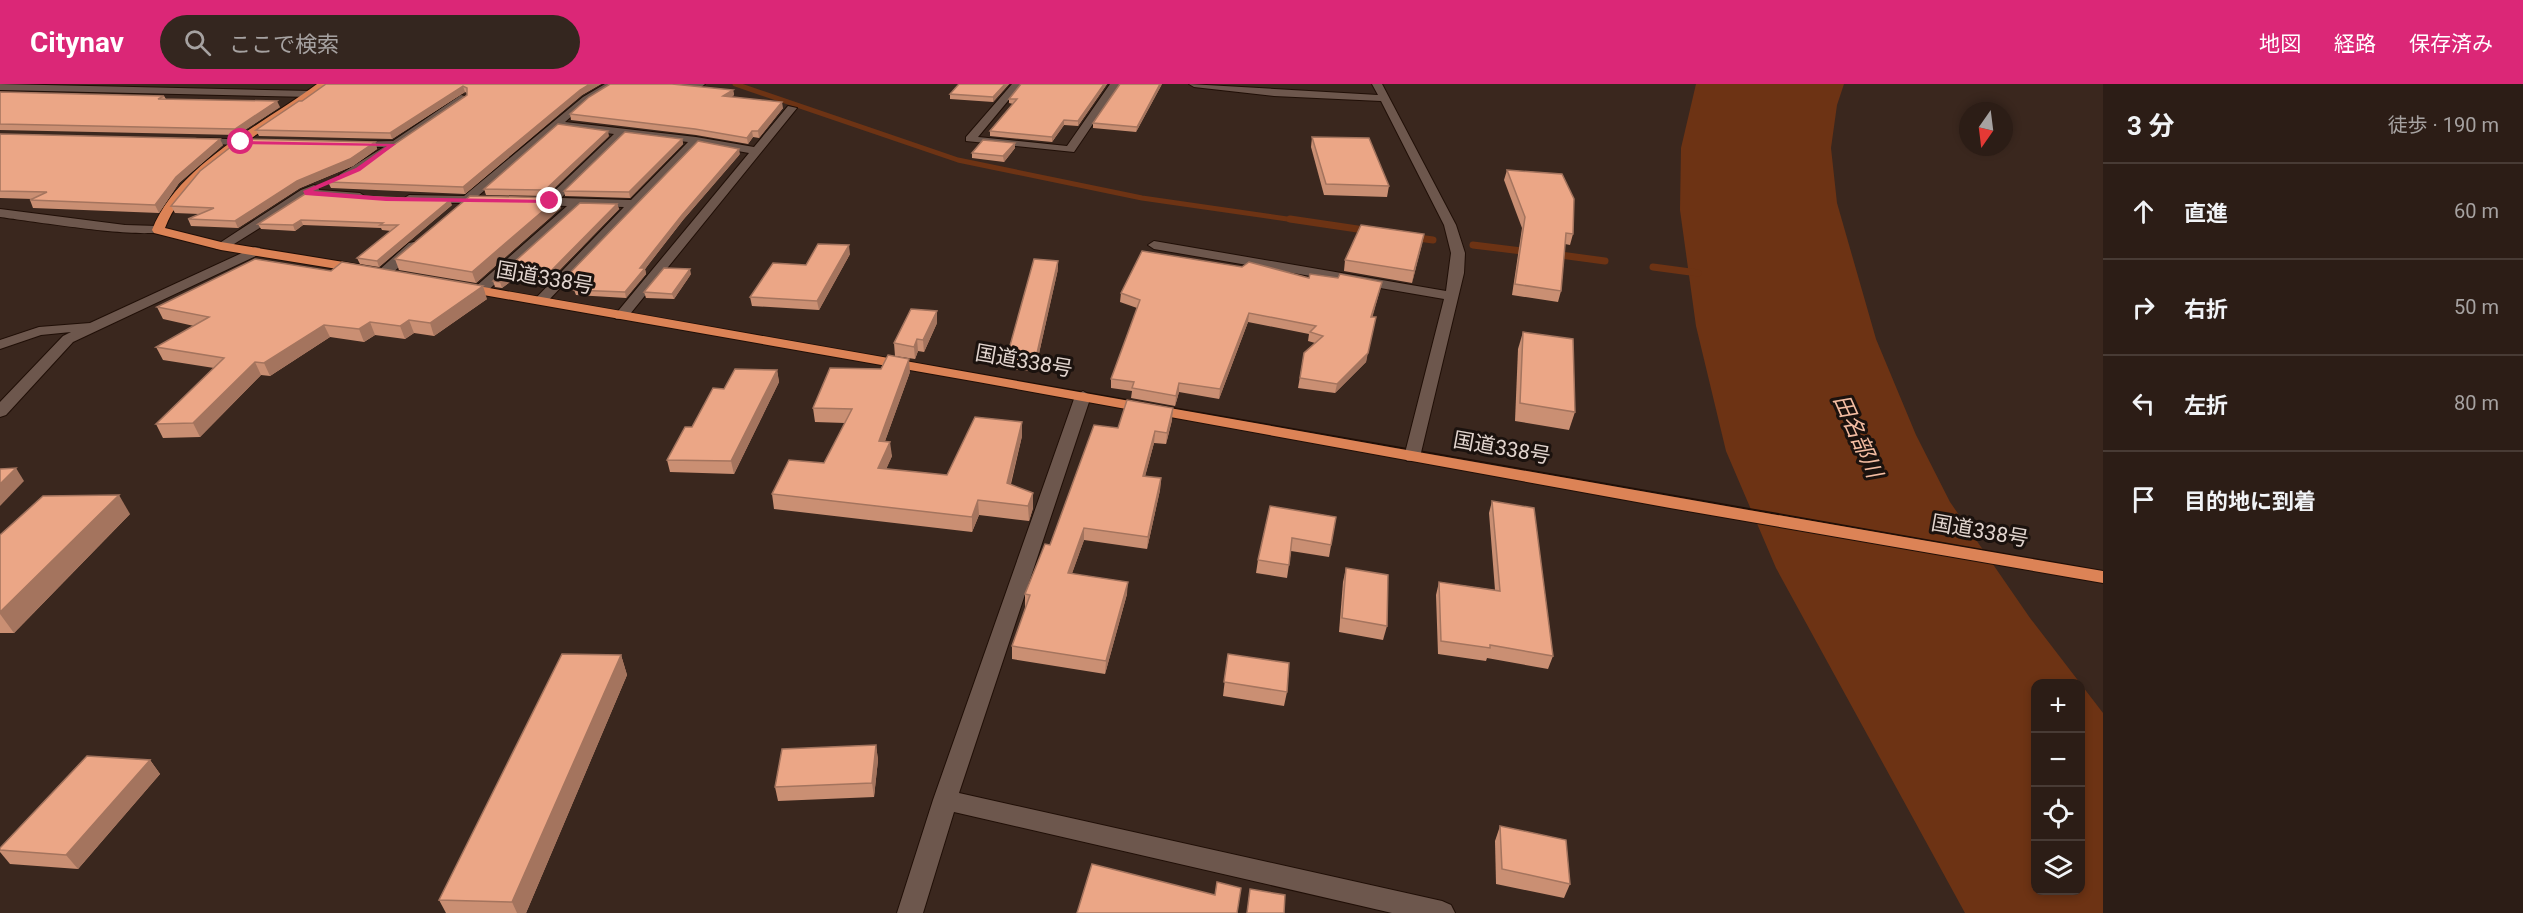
<!DOCTYPE html>
<html lang="ja">
<head>
<meta charset="utf-8">
<style>
  body { margin:0; font-family:Roboto,"Noto Sans JP",sans-serif; background:#34261f; color:#f1f3f6 }
  .controls { position:absolute; right:18px; bottom:18px; display:grid; overflow:hidden; border-radius:12px; box-shadow:0 3px 9px #0003 }
  .controls button { width:54px; height:54px; display:grid; place-items:center; padding:0; border:0; border-bottom:2px solid #483b35; background:#2c1d16; color:#f1f3f6; font:30px sans-serif }
  .compass { position:absolute; left:1959px; top:18px; width:54px; height:54px; border-radius:50%; background:#2c1d16; box-shadow:0 3px 9px #0003; rotate:194deg }
  .stop { position:absolute; width:18px; height:18px; margin:-14px; border:4px solid #db2777; border-radius:50%; background:#fff }
  .stop.end { background:#db2777; border-color:#fff; box-shadow:0 2px 6px #0008 }
  .list { margin:0; padding:0; list-style:none }
  h2 { display:flex; justify-content:space-between; align-items:center; height:78px; margin:0; padding:0 24px; font-size:26px }
  h2 small { font-size:20px; font-weight:400; color:#a6a2a1 }
  .list li { display:grid; grid-template-columns:39px 1fr auto; gap:18px; align-items:center; box-sizing:border-box; height:96px; padding:0 24px; border-top:2px solid #483b35 }
  .list b { display:block; font-size:22px; white-space:nowrap }
  .list em { font-size:20px; font-style:normal; color:#a6a2a1 }
  .icon { flex:none; width:33px; height:33px; fill:none; stroke:currentColor; stroke-width:2; stroke-linecap:round; stroke-linejoin:round }
  .map { position:relative; flex:none; width:2103px; height:829px; overflow:hidden }
  header { display:flex; align-items:center; gap:36px; box-sizing:border-box; height:84px; padding:0 30px; background:#db2777; color:#fff }
  header strong { font-size:28px }
  nav { display:flex; gap:33px; margin-inline-start:auto; font-size:21px }
  .search { width:420px; height:54px; background:#34261f; display:flex; align-items:center; gap:15px; box-sizing:border-box; padding:0 21px; border-radius:33px; color:#a6a2a1; font-size:22px }
  main { display:flex }
  aside { flex:1; background:#2c1d16 }
  .map>svg:first-child { display:block }
</style>
</head>
<body>
<header>
<strong>Citynav</strong>
<div class="search"><svg class="icon" aria-label="search" viewBox="0 0 24 24"><circle cx="10" cy="10" r="6"/><path d="M15 15l6 6"/></svg>ここで検索</div>
<nav><a>地図</a><a>経路</a><a>保存済み</a></nav>
</header>
<main>
<div class="map">
<svg width="2103" height="829" viewBox="0 0 2103 829">
  <rect width="100%" height="100%" fill="#3a271e"/>
  <path fill="#6d3314" fill-rule="evenodd" d="M 1696,0 L 1844,0 L 1837,21 L 1831,64 L 1837,119 L 1876,255 L 1916,351 L 1950,418 L 2030,534 L 2103,629 L 2103,829 L 1965,829 L 1776,484 L 1726,367 L 1696,242 L 1680,126 L 1681,64 ZM 2036,600 L 2080,600 L 2080,806 L 2036,806 Z"/>
  <g fill="none" stroke-linecap="round" stroke-linejoin="round">
    <path stroke="#6d3314" stroke-width="5" d="M 735,0 L 958,76 L 1142,114 L 1301,137"/>
    <g stroke="#6d3314" stroke-width="7">
      <path d="M 1290,135 L 1371,147"/>
      <path d="M 1411,153 L 1433,156"/>
      <path d="M 1473,161 L 1530,168"/>
      <path d="M 1553,170 L 1605,177"/>
      <path d="M 1653,183 L 1698,189"/>
    </g>
    <defs>
      <g id="minor">
        <path d="M 0,0 L 311,7 L 316,10 L 311,13 L 0,6 Z"/>
        <path d="M 605,0 L 617,0 L 589,17 L 565,38 L 696,53 L 754,63 L 788,22 L 797,24 L 626,235 L 616,235 L 614,232 L 749,69 L 698,60 L 545,220 L 535,220 L 533,217 L 624,123 L 581,122 L 484,210 L 474,210 L 472,207 L 474,204 L 567,122 L 534,121 L 528,117 L 530,114 L 547,114 L 614,50 L 559,43 L 478,112 L 493,113 L 493,119 L 464,122 L 459,119 L 409,119 L 403,115 L 409,111 L 464,112 L 583,13 ZM 625,51 L 688,58 L 631,116 L 561,114 Z"/>
        <path d="M 662,0 L 705,0 C 696,9 672,7 662,0 Z"/>
        <path d="M 1012,0 L 1022,0 L 978,53 L 1067,62 L 1110,0 L 1120,0 L 1074,68 L 966,57 L 966,53 Z"/>
        <path d="M 1189,0 L 1378,11 L 1372,0 L 1382,0 L 1456,141 L 1465,169 L 1464,189 L 1419,377 L 1407,377 L 1404,373 L 1444,215 L 1154,165 L 1148,161 L 1154,157 L 1446,207 L 1451,169 L 1444,141 L 1381,17 L 1274,12 L 1194,3 Z"/>
        <path d="M 461,11 L 469,13 L 362,88 L 345,94 L 339,91 L 384,63 L 350,63 L 346,62 L 346,58 L 393,57 Z"/>
        <path d="M 197,54 L 256,56 L 261,59 L 256,62 L 193,59 L 192,57 Z"/>
        <path d="M 314,101 L 318,103 L 319,106 L 360,109 L 366,113 L 360,117 L 309,113 L 226,165 L 216,165 L 215,162 L 301,106 Z"/>
        <path d="M 0,125 L 125,141 L 158,142 L 164,146 C 153,157 24,136 0,133 Z"/>
        <path d="M 414,158 L 419,159 L 420,162 L 419,165 L 389,192 L 379,192 L 377,189 L 379,186 L 409,159 Z"/>
        <path d="M 255,163 L 260,164 L 261,167 L 260,170 L 73,258 L 6,331 L 0,333 L 0,318 L 63,252 L 71,248 L 41,251 L 0,265 L 0,256 L 39,243 L 90,239 Z"/>
        <path d="M 1083,307 L 1091,312 L 959,709 L 1442,817 L 1451,821 L 1455,829 L 1392,829 L 954,728 L 923,829 L 897,829 L 933,716 L 1075,312 Z"/>
      </g>
      <g id="highway">
        <path d="M 317,0 L 328,0 C 317,11 303,19 290,28 C 246,59 185,91 165,144 L 221,158 L 362,181 L 369,185 L 367,188 L 362,189 L 221,166 L 154,149 L 152,146 C 178,80 262,41 317,0 Z"/>
        <path d="M 460,199 C 1008,294 1555,394 2103,487 L 2103,499 L 1670,424 L 978,298 L 455,206 L 453,203 Z"/>
      </g>
    </defs>
    <use href="#minor" stroke="#200f07" stroke-width="2"/>
    <use href="#highway" stroke="#200f07" stroke-width="2"/>
    <use href="#minor" fill="#6d574d" fill-rule="evenodd"/>
    <use href="#highway" fill="#dc8356" fill-rule="evenodd"/>
  </g>
  <g fill="#ca8f73">
    <path d="M 326,0 L 601,0 L 582,11 L 465,110 L 331,104 L 328,98 L 361,83 L 467,11 L 467,9 L 465,8 L 392,55 L 259,52 L 256,46 L 302,17 Z"/>
    <path d="M 959,0 L 1009,0 L 993,18 L 950,15 L 950,10 Z"/>
    <path d="M 1107,0 L 1078,42 L 1064,41 L 1052,58 L 990,52 L 990,47 L 1013,20 L 1009,19 L 1009,15 Z"/>
    <path d="M 1162,0 L 1136,48 L 1093,44 L 1093,39 Z"/>
    <path d="M 733,6 L 734,11 L 731,13 L 783,24 L 759,54 L 753,53 L 748,60 L 696,51 L 571,36 L 570,30 Z"/>
    <path d="M 0,8 L 164,12 L 166,15 L 280,23 L 237,51 L 0,46 Z"/>
    <path d="M 0,50 L 223,61 L 179,99 L 159,129 L 33,124 L 30,116 L 33,115 L 0,114 Z"/>
    <path d="M 609,52 L 546,112 L 486,111 L 484,105 Z"/>
    <path d="M 1312,53 L 1389,102 L 1387,113 L 1324,111 L 1311,63 Z"/>
    <path d="M 682,55 L 683,60 L 630,114 L 565,112 L 564,107 Z"/>
    <path d="M 375,58 L 377,65 L 353,82 L 300,104 L 238,144 L 191,142 L 188,135 L 199,130 L 175,129 L 171,122 Z"/>
    <path d="M 1015,59 L 1015,64 L 1004,78 L 972,74 L 972,69 Z"/>
    <path d="M 740,70 L 683,136 L 645,185 L 646,190 L 626,214 L 576,211 L 574,206 L 579,201 L 567,200 L 565,194 Z"/>
    <path d="M 1507,86 L 1573,150 L 1570,161 L 1565,160 L 1561,207 L 1558,218 L 1512,211 L 1522,144 L 1504,96 Z"/>
    <path d="M 617,120 L 619,125 L 546,200 L 510,198 L 502,204 L 495,203 L 493,197 Z"/>
    <path d="M 452,121 L 379,183 L 360,180 L 357,174 L 391,147 L 382,146 L 381,144 L 303,141 L 295,147 L 261,145 L 258,140 Z"/>
    <path d="M 561,124 L 476,199 L 399,186 L 395,175 Z"/>
    <path d="M 1424,150 L 1412,199 L 1344,187 L 1345,176 Z"/>
    <path d="M 850,170 L 819,226 L 752,222 L 750,213 L 806,181 Z"/>
    <path d="M 1058,185 L 1035,287 L 1007,285 L 1006,276 Z"/>
    <path d="M 691,190 L 674,215 L 646,214 L 644,208 Z"/>
    <path d="M 1309,194 L 1338,194 L 1382,198 L 1372,233 L 1366,278 L 1335,309 L 1298,304 L 1304,269 L 1315,259 L 1308,257 L 1309,250 L 1248,238 L 1219,315 L 1179,308 L 1175,322 L 1131,314 L 1132,307 L 1111,304 L 1111,295 L 1137,224 L 1120,218 L 1121,209 Z"/>
    <path d="M 487,215 L 434,252 L 414,249 L 405,255 L 375,251 L 364,258 L 330,253 L 270,292 L 261,291 L 200,353 L 163,354 L 156,340 L 214,284 L 163,276 L 156,263 L 194,242 L 163,235 L 157,223 Z"/>
    <path d="M 937,239 L 924,268 L 918,267 L 915,275 L 895,272 L 894,259 Z"/>
    <path d="M 1523,248 L 1575,328 L 1569,346 L 1515,337 L 1518,265 Z"/>
    <path d="M 777,286 L 779,298 L 734,390 L 670,388 L 667,376 L 692,343 L 724,305 Z"/>
    <path d="M 910,288 L 885,357 L 892,372 L 886,385 L 947,391 L 1022,352 L 1011,400 L 1033,424 L 1029,437 L 979,431 L 972,448 L 774,425 L 772,410 L 824,379 L 845,339 L 815,338 L 813,324 Z"/>
    <path d="M 1172,336 L 1166,360 L 1154,359 L 1145,392 L 1161,394 L 1160,406 L 1147,465 L 1084,456 L 1072,489 L 1127,510 L 1105,590 L 1012,575 L 1012,562 L 1026,523 L 1025,523 L 1025,510 L 1050,461 L 1118,344 Z"/>
    <path d="M 1492,417 L 1553,572 L 1548,585 L 1487,574 L 1486,577 L 1438,570 L 1436,511 L 1439,498 L 1495,506 L 1489,429 Z"/>
    <path d="M 1270,422 L 1336,433 L 1329,473 L 1291,467 L 1287,494 L 1256,489 L 1258,476 Z"/>
    <path d="M 130,430 L 14,549 L 0,549 L 0,451 Z"/>
    <path d="M 1346,484 L 1387,542 L 1383,556 L 1339,548 L 1343,498 Z"/>
    <path d="M 1228,570 L 1287,608 L 1284,622 L 1223,612 Z"/>
    <path d="M 621,571 L 627,591 L 526,829 L 446,829 L 439,816 Z"/>
    <path d="M 876,661 L 878,676 L 874,713 L 778,717 L 775,703 Z"/>
    <path d="M 150,676 L 160,690 L 78,785 L 10,780 L 0,768 L 0,766 Z"/>
    <path d="M 1500,742 L 1570,800 L 1564,814 L 1496,800 L 1495,757 Z"/>
  </g>
  <g fill="#a4745e">
    <path d="M 590,0 L 601,0 L 582,11 L 465,110 L 463,103 L 580,6 Z"/>
    <path d="M 1005,0 L 1009,0 L 993,18 L 993,13 Z"/>
    <path d="M 1104,0 L 1107,0 L 1078,42 L 1078,37 Z"/>
    <path d="M 1160,0 L 1162,0 L 1136,48 L 1137,43 Z"/>
    <path d="M 463,2 L 465,8 L 392,55 L 390,49 Z"/>
    <path d="M 733,6 L 734,11 L 724,18 L 723,12 Z"/>
    <path d="M 277,17 L 280,23 L 237,51 L 235,45 Z"/>
    <path d="M 782,18 L 783,24 L 759,54 L 758,47 Z"/>
    <path d="M 1064,36 L 1064,41 L 1052,58 L 1052,53 Z"/>
    <path d="M 608,47 L 609,52 L 546,112 L 545,106 Z"/>
    <path d="M 752,47 L 753,53 L 748,60 L 747,54 Z"/>
    <path d="M 220,55 L 223,61 L 179,99 L 159,129 L 155,121 L 176,93 Z"/>
    <path d="M 682,55 L 683,60 L 630,114 L 629,108 Z"/>
    <path d="M 375,58 L 377,65 L 353,82 L 300,104 L 238,144 L 235,137 L 297,97 Z"/>
    <path d="M 1015,59 L 1015,64 L 1004,78 L 1003,72 Z"/>
    <path d="M 739,65 L 740,70 L 683,136 L 645,185 L 646,190 L 626,214 L 625,208 L 640,184 L 682,131 Z"/>
    <path d="M 558,114 L 561,124 L 476,199 L 472,188 Z"/>
    <path d="M 450,116 L 452,121 L 379,183 L 377,177 Z"/>
    <path d="M 617,120 L 619,125 L 546,200 L 544,194 Z"/>
    <path d="M 301,136 L 303,141 L 295,147 L 293,141 Z"/>
    <path d="M 1424,150 L 1422,161 L 1412,199 L 1414,187 Z"/>
    <path d="M 849,161 L 850,170 L 819,226 L 817,217 Z"/>
    <path d="M 1058,177 L 1058,185 L 1035,287 L 1035,278 Z"/>
    <path d="M 690,185 L 691,190 L 674,215 L 672,210 Z"/>
    <path d="M 508,192 L 510,198 L 502,204 L 500,198 Z"/>
    <path d="M 1382,198 L 1380,206 L 1370,242 L 1371,233 Z"/>
    <path d="M 483,202 L 487,215 L 434,252 L 430,239 Z"/>
    <path d="M 937,227 L 937,239 L 924,268 L 923,256 Z"/>
    <path d="M 1249,229 L 1248,238 L 1219,315 L 1220,305 Z"/>
    <path d="M 409,236 L 414,249 L 405,255 L 400,242 Z"/>
    <path d="M 370,238 L 375,251 L 364,258 L 359,245 Z"/>
    <path d="M 324,241 L 330,253 L 270,292 L 264,279 Z"/>
    <path d="M 1374,242 L 1366,278 L 1335,309 L 1337,300 Z"/>
    <path d="M 917,255 L 918,267 L 915,275 L 914,263 Z"/>
    <path d="M 909,275 L 910,288 L 880,371 L 879,357 Z"/>
    <path d="M 255,278 L 261,291 L 200,353 L 193,339 Z"/>
    <path d="M 777,286 L 779,298 L 734,390 L 731,377 Z"/>
    <path d="M 1179,299 L 1179,308 L 1175,322 L 1176,312 Z"/>
    <path d="M 1173,324 L 1172,336 L 1166,360 L 1167,349 Z"/>
    <path d="M 1022,338 L 1022,352 L 1007,414 L 1007,399 Z"/>
    <path d="M 1155,347 L 1154,359 L 1142,404 L 1143,392 Z"/>
    <path d="M 890,358 L 892,372 L 880,399 L 878,384 Z"/>
    <path d="M 16,384 L 24,397 L 0,422 L 0,400 Z"/>
    <path d="M 1161,394 L 1160,406 L 1147,465 L 1148,453 Z"/>
    <path d="M 1033,409 L 1033,424 L 1029,437 L 1028,422 Z"/>
    <path d="M 119,411 L 130,430 L 14,549 L 0,530 L 0,528 Z"/>
    <path d="M 978,416 L 979,431 L 972,448 L 972,433 Z"/>
    <path d="M 1084,444 L 1084,456 L 1068,501 L 1068,489 Z"/>
    <path d="M 1128,498 L 1127,510 L 1105,590 L 1106,577 Z"/>
    <path d="M 621,571 L 627,591 L 526,829 L 517,829 L 512,818 Z"/>
    <path d="M 876,661 L 878,676 L 874,713 L 872,699 Z"/>
    <path d="M 150,676 L 160,690 L 78,785 L 66,771 Z"/>
  </g>
  <g fill="#eba686" stroke="#a4745e" stroke-width="1.5">
    <path d="M 326,0 L 590,0 L 580,6 L 463,103 L 328,98 L 361,83 L 467,11 L 467,4 L 463,2 L 390,49 L 256,46 L 299,17 L 302,17 Z"/>
    <path d="M 610,0 L 672,0 L 733,6 L 723,12 L 782,18 L 758,47 L 752,47 L 747,54 L 695,45 L 570,30 L 589,13 Z"/>
    <path d="M 959,0 L 1005,0 L 993,13 L 950,10 Z"/>
    <path d="M 1021,0 L 1104,0 L 1078,37 L 1064,36 L 1052,53 L 990,47 L 1017,15 L 1009,15 Z"/>
    <path d="M 1120,0 L 1160,0 L 1137,43 L 1093,39 Z"/>
    <path d="M 0,8 L 164,12 L 158,15 L 277,17 L 235,45 L 0,40 Z"/>
    <path d="M 558,40 L 608,47 L 545,106 L 484,105 Z"/>
    <path d="M 625,48 L 682,55 L 629,108 L 564,107 Z"/>
    <path d="M 0,50 L 220,55 L 176,93 L 155,121 L 30,116 L 47,108 L 0,107 Z"/>
    <path d="M 1312,53 L 1369,54 L 1389,102 L 1326,100 Z"/>
    <path d="M 241,55 L 375,58 L 350,75 L 297,97 L 235,137 L 188,135 L 214,124 L 171,122 L 200,87 Z"/>
    <path d="M 983,56 L 1015,59 L 1003,72 L 972,69 Z"/>
    <path d="M 698,57 L 739,65 L 682,131 L 640,184 L 645,184 L 625,208 L 574,206 L 584,195 L 565,194 Z"/>
    <path d="M 1507,86 L 1562,90 L 1574,115 L 1573,150 L 1566,149 L 1561,207 L 1515,200 L 1525,133 Z"/>
    <path d="M 305,110 L 450,116 L 377,177 L 357,174 L 398,141 L 380,141 L 383,139 L 301,136 L 293,141 L 258,140 Z"/>
    <path d="M 470,112 L 558,114 L 472,188 L 395,175 Z"/>
    <path d="M 580,119 L 617,120 L 544,194 L 508,192 L 500,198 L 493,197 Z"/>
    <path d="M 1361,141 L 1424,150 L 1414,187 L 1345,176 Z"/>
    <path d="M 818,160 L 849,161 L 817,217 L 750,213 L 773,179 L 806,181 Z"/>
    <path d="M 1142,167 L 1242,183 L 1249,178 L 1309,194 L 1310,190 L 1338,194 L 1340,190 L 1382,198 L 1371,233 L 1376,233 L 1368,269 L 1337,300 L 1300,294 L 1304,269 L 1323,252 L 1310,248 L 1316,242 L 1249,229 L 1220,305 L 1179,299 L 1176,312 L 1132,304 L 1134,298 L 1111,295 L 1140,216 L 1121,209 Z"/>
    <path d="M 255,175 L 331,187 L 342,178 L 483,202 L 430,239 L 409,236 L 400,242 L 370,238 L 359,245 L 324,241 L 264,279 L 255,278 L 193,339 L 156,340 L 224,274 L 156,263 L 209,233 L 157,223 Z"/>
    <path d="M 1034,175 L 1058,177 L 1035,278 L 1006,276 Z"/>
    <path d="M 664,184 L 690,185 L 672,210 L 644,208 Z"/>
    <path d="M 911,225 L 937,227 L 923,256 L 917,255 L 914,263 L 894,259 Z"/>
    <path d="M 1523,248 L 1573,255 L 1575,328 L 1520,319 Z"/>
    <path d="M 888,271 L 909,275 L 879,357 L 890,358 L 878,384 L 947,391 L 975,333 L 1022,338 L 1007,399 L 1033,409 L 1028,422 L 978,416 L 972,433 L 772,410 L 789,376 L 824,379 L 852,325 L 813,324 L 830,284 L 881,285 Z"/>
    <path d="M 735,285 L 777,286 L 731,377 L 667,376 L 685,343 L 692,343 L 713,304 L 724,305 Z"/>
    <path d="M 1127,316 L 1173,324 L 1167,349 L 1155,347 L 1143,392 L 1161,394 L 1148,453 L 1084,444 L 1068,489 L 1128,498 L 1106,577 L 1012,562 L 1030,511 L 1025,510 L 1045,460 L 1050,461 L 1094,341 L 1118,344 Z"/>
    <path d="M 16,384 L 0,400 L 0,385 Z"/>
    <path d="M 119,411 L 0,528 L 0,451 L 43,412 Z"/>
    <path d="M 1492,417 L 1534,424 L 1553,572 L 1490,561 L 1490,564 L 1441,557 L 1439,498 L 1500,507 Z"/>
    <path d="M 1270,422 L 1336,433 L 1331,461 L 1292,454 L 1289,481 L 1258,476 Z"/>
    <path d="M 1346,484 L 1388,491 L 1387,542 L 1342,534 Z"/>
    <path d="M 562,570 L 621,571 L 512,818 L 439,816 Z"/>
    <path d="M 1228,570 L 1289,579 L 1287,608 L 1224,598 Z"/>
    <path d="M 876,661 L 872,699 L 775,703 L 782,665 Z"/>
    <path d="M 87,672 L 150,676 L 66,771 L 0,766 L 0,764 Z"/>
    <path d="M 1500,742 L 1566,756 L 1570,800 L 1502,785 Z"/>
    <path d="M 1092,780 L 1215,811 L 1217,798 L 1241,804 L 1237,829 L 1077,829 Z"/>
    <path d="M 1250,805 L 1285,811 L 1284,829 L 1247,829 Z"/>
  </g>
  <path fill="#db2777" d="M 241,57 L 396,60 L 360,87 L 313,107 L 386,113 L 550,116 L 554,117 L 550,119 L 386,117 L 305,111 L 303,107 L 356,84 L 387,62 L 239,60 Z"/>
  <g text-anchor="middle" dominant-baseline="central" stroke-width="6" stroke-linejoin="round" paint-order="stroke">
    <g font-size="21" fill="#e2d5cf" stroke="#1b120e">
      <text transform="translate(545 194) rotate(10)">国道338号</text>
      <text transform="translate(1024 277) rotate(10)">国道338号</text>
      <text transform="translate(1502 364) rotate(10)">国道338号</text>
      <text transform="translate(1980 447) rotate(10)">国道338号</text>
    </g>
    <g font-size="22" font-style="italic" fill="#f4bda2" stroke="#1b120e">
      <text transform="translate(1858 352) rotate(66)">田名部川</text>
    </g>
  </g>
</svg>
<div class="controls">
<button>+</button>
<button>−</button>
<button><svg class="icon" aria-label="locate" viewBox="0 0 24 24"><circle cx="12" cy="12" r="6"/><path d="M12 2v4M12 18v4M2 12h4M18 12h4"/></svg></button>
<button><svg class="icon" aria-label="layers" viewBox="0 0 24 24"><path d="M12 4l9 5-9 5-9-5zM3 14l9 5 9-5"/></svg></button>
</div>
<svg class="compass" viewBox="-18 -18 36 36"><path d="M0-13l5 13h-10z" fill="#e53935"/><path d="M0 13l5-13h-10z" fill="#a6a2a1"/></svg>
<div class="stop" style="left:241px;top:58px"></div>
<div class="stop end" style="left:550px;top:117px"></div>
</div>
<aside>
<h2>3 分<small>徒歩 · 190 m</small></h2>
<ul class="list">
<li><svg class="icon" aria-label="ahead" viewBox="0 0 24 24"><path d="M12 20V5M6 11l6-6 6 6"/></svg><div><b>直進</b></div><em>60 m</em></li>
<li><svg class="icon" aria-label="right" viewBox="0 0 24 24"><path d="M7 20v-9h11M14 6l5 5-5 5"/></svg><div><b>右折</b></div><em>50 m</em></li>
<li><svg class="icon" aria-label="left" viewBox="0 0 24 24"><path d="M17 20v-9H6M10 6l-5 5 5 5"/></svg><div><b>左折</b></div><em>80 m</em></li>
<li><svg class="icon" aria-label="arrive" viewBox="0 0 24 24"><path d="M6 21V4h12l-3 4 3 4H6"/></svg><div><b>目的地に到着</b></div></li>
</ul>
</aside>
</main>
</body>
</html>
